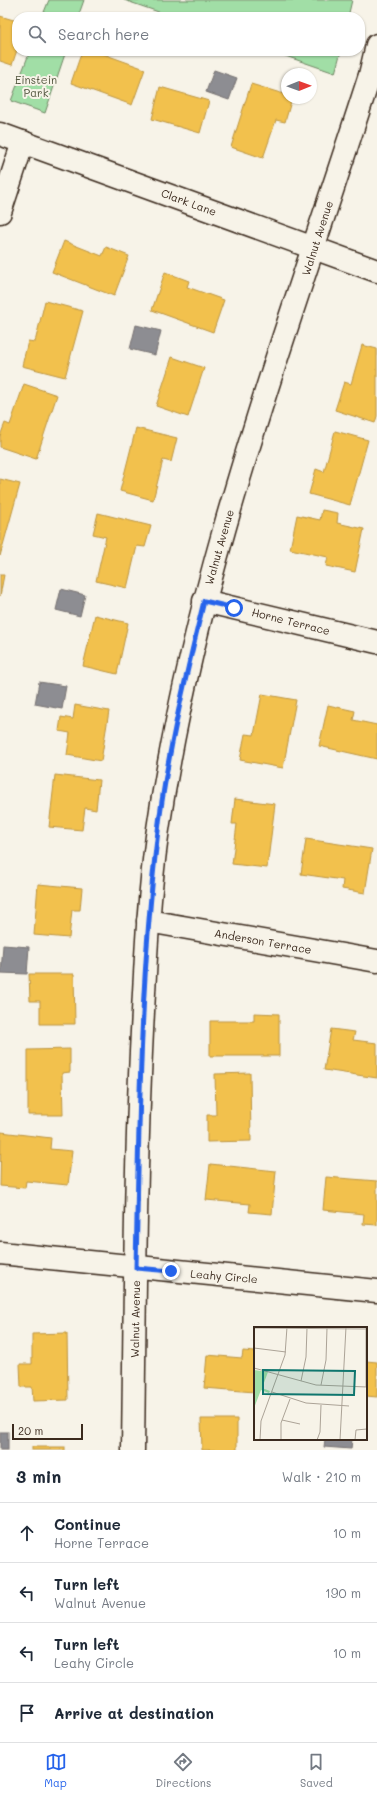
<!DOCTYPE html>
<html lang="en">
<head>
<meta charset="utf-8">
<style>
  body { margin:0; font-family:Mali,sans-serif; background:#f2f2f3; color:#1f2937 }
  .compass { position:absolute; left:281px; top:68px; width:36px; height:36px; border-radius:50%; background:#fff; box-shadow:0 1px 3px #0004; rotate:89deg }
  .scale { position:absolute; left:12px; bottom:10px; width:71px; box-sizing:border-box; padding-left:4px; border:2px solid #3b2a1e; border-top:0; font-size:11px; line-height:14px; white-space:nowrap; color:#3b2a1e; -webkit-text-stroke:3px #f7f3e8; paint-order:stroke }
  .stop { position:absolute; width:12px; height:12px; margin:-9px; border:3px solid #2563eb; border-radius:50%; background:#fff }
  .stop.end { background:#2563eb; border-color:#fff; box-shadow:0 1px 4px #0008 }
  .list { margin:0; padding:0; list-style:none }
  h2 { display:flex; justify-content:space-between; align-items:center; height:52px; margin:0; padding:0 16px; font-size:17px }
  h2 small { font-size:13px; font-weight:400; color:#747a83 }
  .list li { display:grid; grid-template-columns:26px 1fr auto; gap:12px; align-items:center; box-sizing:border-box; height:60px; padding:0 16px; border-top:1px solid #e0e1e3 }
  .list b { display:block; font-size:15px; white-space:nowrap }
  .list p { margin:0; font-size:13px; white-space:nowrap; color:#747a83 }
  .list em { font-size:13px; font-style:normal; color:#747a83 }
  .icon { flex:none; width:22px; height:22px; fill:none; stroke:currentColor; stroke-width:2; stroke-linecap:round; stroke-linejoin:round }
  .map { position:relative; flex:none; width:377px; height:1450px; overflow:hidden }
  .search { position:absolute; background:#fff; box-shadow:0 1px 3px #0004; left:12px; right:12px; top:12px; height:44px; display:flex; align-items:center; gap:10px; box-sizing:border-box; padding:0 14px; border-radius:16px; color:#747a83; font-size:15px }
  .sheet { height:292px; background:#fff }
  nav { display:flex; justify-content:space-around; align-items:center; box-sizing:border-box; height:56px; border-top:1px solid #e0e1e3; background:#fff; font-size:11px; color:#747a83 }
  nav a { display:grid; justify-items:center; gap:2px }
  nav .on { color:#2563eb }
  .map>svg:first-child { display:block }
</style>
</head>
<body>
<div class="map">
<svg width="377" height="1450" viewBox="0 0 377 1450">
  <rect width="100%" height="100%" fill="#f7f3e8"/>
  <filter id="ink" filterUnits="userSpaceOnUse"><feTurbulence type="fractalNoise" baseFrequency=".025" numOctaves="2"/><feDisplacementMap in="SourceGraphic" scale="8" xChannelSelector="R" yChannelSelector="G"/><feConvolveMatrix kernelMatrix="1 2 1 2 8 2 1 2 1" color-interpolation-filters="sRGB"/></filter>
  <g filter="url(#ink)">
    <g fill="#a1dea6" stroke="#6e8462">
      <path d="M 49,0 L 84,0 L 78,17 L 42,17 Z"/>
      <path d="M 124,0 L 352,0 L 348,17 L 173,17 Z"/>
      <path d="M 30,51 L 66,51 L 45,113 L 11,101 Z"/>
      <path d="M 271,51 L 341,51 L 335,73 Z"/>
    </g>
    <g fill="#f2c14e" stroke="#bb9440">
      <path d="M 0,16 L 17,21 L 17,50 L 12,65 L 0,61 Z"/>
      <path d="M 82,51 L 95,51 L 145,69 L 132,105 L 71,83 Z"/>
      <path d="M 251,84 L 287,95 L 287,98 L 292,98 L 285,122 L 276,120 L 263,158 L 231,147 Z"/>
      <path d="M 160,87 L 209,101 L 200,133 L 152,119 Z"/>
      <path d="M 64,241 L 102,256 L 106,247 L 129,256 L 114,296 L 52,272 Z"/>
      <path d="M 165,272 L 189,281 L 187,287 L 224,300 L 213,332 L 152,310 Z"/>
      <path d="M 45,301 L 83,311 L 65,377 L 22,366 L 28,341 L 35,342 Z"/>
      <path d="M 362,345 L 377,349 L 377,416 L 375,423 L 335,410 L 344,382 L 351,384 Z"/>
      <path d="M 172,357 L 204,368 L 188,417 L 156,406 Z"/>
      <path d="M 24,384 L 57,395 L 36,459 L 0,447 L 0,436 L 5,423 L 10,425 Z"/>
      <path d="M 136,428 L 177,438 L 171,462 L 163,460 L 153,500 L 120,491 Z"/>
      <path d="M 335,431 L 368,440 L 350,505 L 309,494 L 316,469 L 324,472 Z"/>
      <path d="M 0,479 L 20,484 L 0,556 Z"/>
      <path d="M 322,510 L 338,513 L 337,523 L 364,529 L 355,572 L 326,566 L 328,557 L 290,549 L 297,515 L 320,520 Z"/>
      <path d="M 98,513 L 151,526 L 145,547 L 137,546 L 127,588 L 96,581 L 106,537 L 93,534 Z"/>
      <path d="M 0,575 L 4,575 L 0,596 Z"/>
      <path d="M 95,615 L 128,623 L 117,674 L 83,666 Z"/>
      <path d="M 262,694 L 296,700 L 283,768 L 240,760 L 245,734 L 254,735 Z"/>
      <path d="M 75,705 L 109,711 L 101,761 L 67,755 L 70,733 L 59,731 L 61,717 L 73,719 Z"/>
      <path d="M 328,705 L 355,711 L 353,720 L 377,725 L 377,759 L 319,746 Z"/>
      <path d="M 55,775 L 99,780 L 96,810 L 85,808 L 82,830 L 49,827 Z"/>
      <path d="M 235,799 L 275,804 L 267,868 L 232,864 L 237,824 L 232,824 Z"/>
      <path d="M 306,839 L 372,849 L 365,893 L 342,889 L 343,880 L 301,874 Z"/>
      <path d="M 38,884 L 82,888 L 80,910 L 72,910 L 69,938 L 34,935 Z"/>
      <path d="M 29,974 L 74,974 L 75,1024 L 40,1024 L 40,1001 L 30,1001 Z"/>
      <path d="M 254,1013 L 279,1014 L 279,1056 L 210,1056 L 210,1021 L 254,1021 Z"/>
      <path d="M 331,1029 L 355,1032 L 353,1040 L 377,1043 L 377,1078 L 324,1070 Z"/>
      <path d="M 70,1049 L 70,1072 L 62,1073 L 63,1115 L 28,1115 L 28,1050 Z"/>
      <path d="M 250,1073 L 251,1141 L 207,1142 L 207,1115 L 216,1115 L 215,1074 Z"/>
      <path d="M 1,1132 L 51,1138 L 50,1149 L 72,1151 L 68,1185 L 26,1181 L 25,1188 L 0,1186 Z"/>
      <path d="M 210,1164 L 276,1171 L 272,1214 L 249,1212 L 250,1204 L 206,1200 Z"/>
      <path d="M 326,1177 L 377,1181 L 377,1225 L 363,1224 L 364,1214 L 323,1210 Z"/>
      <path d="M 67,1333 L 68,1400 L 33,1401 L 32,1387 L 21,1387 L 20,1364 L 32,1364 L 32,1334 Z"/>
      <path d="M 243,1351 L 255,1352 L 255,1392 L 204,1388 L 207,1355 L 242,1358 Z"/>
      <path d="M 366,1361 L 377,1362 L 377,1397 L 366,1396 Z"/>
      <path d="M 201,1419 L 237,1419 L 237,1450 L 202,1450 Z"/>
      <rect x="32" y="1447" width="33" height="3"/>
    </g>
    <g fill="#8d8d92" stroke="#746f6f">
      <path d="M 214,70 L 237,78 L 229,100 L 206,92 Z"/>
      <path d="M 136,325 L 161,331 L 155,355 L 130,349 Z"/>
      <path d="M 61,589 L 85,595 L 80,616 L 56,610 Z"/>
      <path d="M 39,682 L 66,686 L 62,709 L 35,704 Z"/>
      <path d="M 3,945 L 29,947 L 27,974 L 1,973 Z"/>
      <rect x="0" y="1432" width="8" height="18"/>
      <path d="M 325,1439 L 352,1439 L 351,1449 L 324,1447 Z"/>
    </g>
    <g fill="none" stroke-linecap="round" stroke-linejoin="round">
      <defs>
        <g id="minor">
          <path d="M 0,134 L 377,271"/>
          <path d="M 0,212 L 23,142"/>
          <path d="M 204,601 L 377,642"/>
          <path d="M 148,921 L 377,961"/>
          <path d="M 0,1253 L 377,1291"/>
          <path d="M 133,1450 C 135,1304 135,1158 143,1012 C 146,953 149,894 157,836 C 194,574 290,325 370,75 L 377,45"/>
        </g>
      </defs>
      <use href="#minor" stroke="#3b2a1e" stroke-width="25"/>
      <use href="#minor" stroke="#f7f3e8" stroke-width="22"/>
    </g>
  </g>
  <g fill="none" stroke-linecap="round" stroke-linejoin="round" filter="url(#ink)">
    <path stroke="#2563eb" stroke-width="5" d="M 171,1271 L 136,1268 C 139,1125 140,982 157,839 C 166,759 185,679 204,601 L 234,608"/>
  </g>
  <g text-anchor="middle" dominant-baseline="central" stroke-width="4" stroke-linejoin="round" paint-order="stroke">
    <g font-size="11" fill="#545740" stroke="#f7f3e8">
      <text x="36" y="79">Einstein<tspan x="36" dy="13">Park</tspan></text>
    </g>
    <g font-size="11" fill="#3b2a1e" stroke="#f7f3e8">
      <text transform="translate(189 202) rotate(20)">Clark Lane</text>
      <text transform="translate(317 238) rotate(-72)">Walnut Avenue</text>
      <text transform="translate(219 547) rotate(-74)">Walnut Avenue</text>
      <text transform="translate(291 621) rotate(14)">Horne Terrace</text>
      <text transform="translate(263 941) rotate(10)">Anderson Terrace</text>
      <text transform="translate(224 1276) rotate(5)">Leahy Circle</text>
      <text transform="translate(135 1319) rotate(-89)">Walnut Avenue</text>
    </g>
  </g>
  <g transform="translate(254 1327)">
    <rect width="113" height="113" fill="#f7f3e8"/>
    <path d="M 0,43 L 14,45 L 8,61 L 16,64 L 15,66 L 7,63 L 0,81 Z" fill="#a1dea6"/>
    <path fill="none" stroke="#aca397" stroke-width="1" d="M 0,1 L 113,2M 0,21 L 32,25M 0,41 L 62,58 L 113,60M 47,54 L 52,30 L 53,1M 67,58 L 72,33 L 73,1M 112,60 L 112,1M 18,65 L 52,76 L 95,79M 28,93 L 46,97M 6,113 L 7,94 L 31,28 L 33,0M 27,113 L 27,96 L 36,72M 63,113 L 66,105 L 67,78M 86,113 L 92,0M 101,113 L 102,103 L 113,102"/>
    <path fill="#0f766e" fill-opacity="0.15" stroke="#0f766e" stroke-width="2" d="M 9,43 L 101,44 L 100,68 L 9,67 Z"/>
    <rect width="113" height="113" fill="none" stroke="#3b2a1e" stroke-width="2"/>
  </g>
</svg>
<svg class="compass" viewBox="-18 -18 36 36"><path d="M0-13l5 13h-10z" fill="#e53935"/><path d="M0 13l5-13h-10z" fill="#747a83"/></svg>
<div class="scale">20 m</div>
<div class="stop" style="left:234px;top:608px"></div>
<div class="stop end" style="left:171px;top:1271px"></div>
<div class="search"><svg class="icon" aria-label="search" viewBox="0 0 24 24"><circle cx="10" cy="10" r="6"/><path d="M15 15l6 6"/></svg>Search here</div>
</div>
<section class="sheet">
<h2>3 min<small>Walk · 210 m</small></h2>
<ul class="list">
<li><svg class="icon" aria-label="ahead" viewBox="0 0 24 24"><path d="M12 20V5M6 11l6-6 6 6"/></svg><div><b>Continue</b><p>Horne Terrace</p></div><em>10 m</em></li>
<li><svg class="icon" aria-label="left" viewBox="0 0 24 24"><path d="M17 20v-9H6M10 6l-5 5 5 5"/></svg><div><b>Turn left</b><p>Walnut Avenue</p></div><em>190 m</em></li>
<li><svg class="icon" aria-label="left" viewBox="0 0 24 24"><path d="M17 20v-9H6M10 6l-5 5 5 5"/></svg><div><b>Turn left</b><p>Leahy Circle</p></div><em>10 m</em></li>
<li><svg class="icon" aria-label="arrive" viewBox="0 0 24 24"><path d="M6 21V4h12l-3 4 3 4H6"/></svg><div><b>Arrive at destination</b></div></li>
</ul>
</section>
<nav>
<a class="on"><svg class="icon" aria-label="map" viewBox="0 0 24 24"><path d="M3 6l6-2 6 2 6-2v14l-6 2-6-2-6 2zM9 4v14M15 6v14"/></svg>Map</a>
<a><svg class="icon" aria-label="directions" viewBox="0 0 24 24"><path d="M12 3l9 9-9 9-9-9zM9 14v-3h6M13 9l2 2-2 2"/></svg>Directions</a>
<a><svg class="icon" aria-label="saved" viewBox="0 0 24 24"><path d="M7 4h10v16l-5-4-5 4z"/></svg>Saved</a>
</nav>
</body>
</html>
